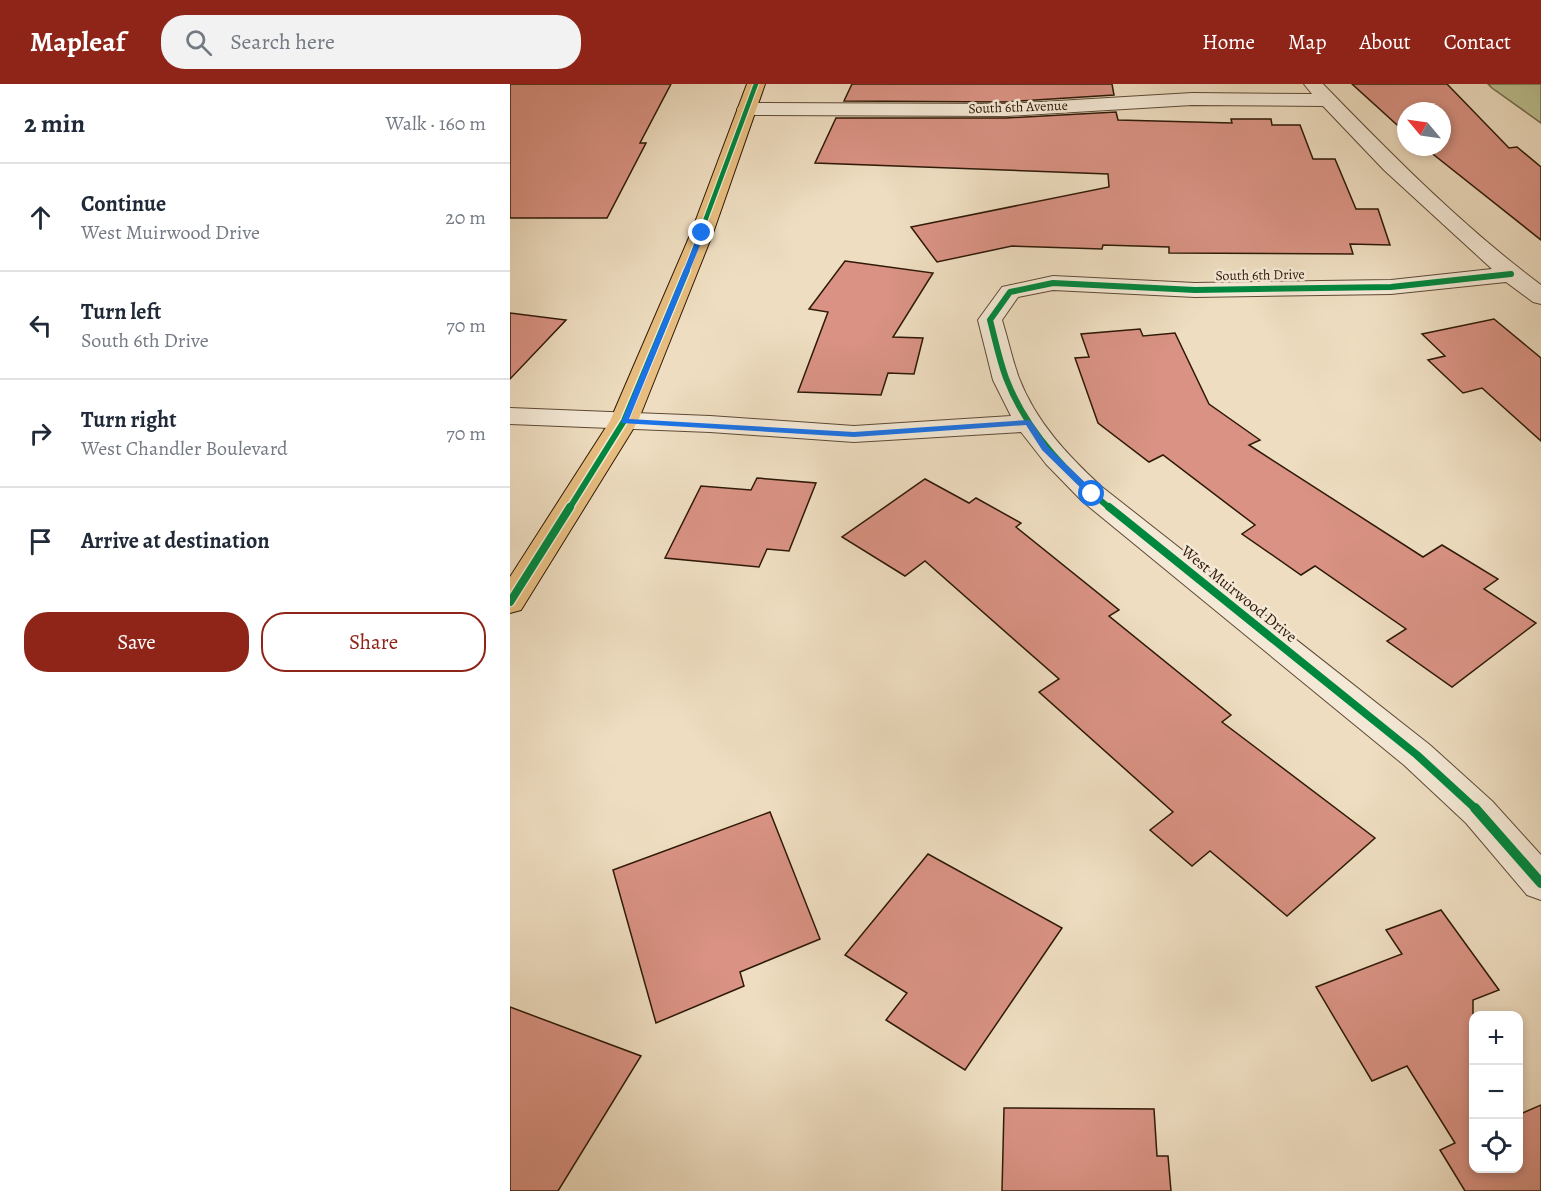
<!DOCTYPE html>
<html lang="en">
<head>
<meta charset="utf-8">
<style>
  body { margin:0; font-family:Alegreya,serif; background:#f2f2f3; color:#1f2937 }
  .controls { position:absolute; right:18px; bottom:18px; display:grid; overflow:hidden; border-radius:12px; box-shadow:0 3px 9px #0003 }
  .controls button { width:54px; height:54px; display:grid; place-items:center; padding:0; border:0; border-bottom:2px solid #e0e1e3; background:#fff; color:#1f2937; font:30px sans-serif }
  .compass { position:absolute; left:887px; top:18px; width:54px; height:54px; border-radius:50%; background:#fff; box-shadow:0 3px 9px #0003; rotate:299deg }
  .stop { position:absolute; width:18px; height:18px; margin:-14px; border:4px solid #1a73e8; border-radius:50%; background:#fff }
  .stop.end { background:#1a73e8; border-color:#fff; box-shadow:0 2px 6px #0008 }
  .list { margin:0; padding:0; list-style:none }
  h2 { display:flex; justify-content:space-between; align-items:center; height:78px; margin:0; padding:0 24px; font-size:26px }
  h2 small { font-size:20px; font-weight:400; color:#747a83 }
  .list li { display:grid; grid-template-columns:39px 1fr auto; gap:18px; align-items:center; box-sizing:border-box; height:108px; padding:0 24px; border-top:2px solid #e0e1e3 }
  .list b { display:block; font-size:22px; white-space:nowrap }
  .list p { margin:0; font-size:20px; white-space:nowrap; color:#747a83 }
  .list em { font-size:20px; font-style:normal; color:#747a83 }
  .actions { display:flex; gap:12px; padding:18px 24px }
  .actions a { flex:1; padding:14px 0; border:2px solid #8f2418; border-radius:24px; text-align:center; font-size:21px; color:#8f2418 }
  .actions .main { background:#8f2418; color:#fff }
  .icon { flex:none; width:33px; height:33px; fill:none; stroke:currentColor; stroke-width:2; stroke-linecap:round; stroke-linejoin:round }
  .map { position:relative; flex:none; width:1031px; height:1107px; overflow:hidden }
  header { display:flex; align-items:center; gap:36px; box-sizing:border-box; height:84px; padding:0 30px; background:#8f2418; color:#fff }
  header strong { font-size:28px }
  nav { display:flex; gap:33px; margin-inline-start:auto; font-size:21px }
  .search { width:420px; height:54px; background:#f2f2f3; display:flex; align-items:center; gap:15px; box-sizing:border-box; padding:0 21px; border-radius:24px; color:#747a83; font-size:22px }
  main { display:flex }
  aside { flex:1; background:#fff }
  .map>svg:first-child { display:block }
</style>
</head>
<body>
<header>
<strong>Mapleaf</strong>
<div class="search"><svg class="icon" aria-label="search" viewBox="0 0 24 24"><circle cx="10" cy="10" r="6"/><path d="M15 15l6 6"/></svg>Search here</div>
<nav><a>Home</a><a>Map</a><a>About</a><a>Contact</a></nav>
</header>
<main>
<aside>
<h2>2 min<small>Walk · 160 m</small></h2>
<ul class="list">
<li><svg class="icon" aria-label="ahead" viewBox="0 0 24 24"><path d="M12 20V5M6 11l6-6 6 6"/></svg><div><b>Continue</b><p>West Muirwood Drive</p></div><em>20 m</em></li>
<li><svg class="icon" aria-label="left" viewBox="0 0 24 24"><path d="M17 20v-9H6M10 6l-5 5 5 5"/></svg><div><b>Turn left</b><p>South 6th Drive</p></div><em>70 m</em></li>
<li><svg class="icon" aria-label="right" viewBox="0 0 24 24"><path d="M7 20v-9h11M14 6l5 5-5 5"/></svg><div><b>Turn right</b><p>West Chandler Boulevard</p></div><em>70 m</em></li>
<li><svg class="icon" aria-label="arrive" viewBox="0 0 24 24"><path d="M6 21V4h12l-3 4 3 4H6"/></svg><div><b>Arrive at destination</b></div></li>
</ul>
<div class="actions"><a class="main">Save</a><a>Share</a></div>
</aside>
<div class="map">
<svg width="1031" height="1107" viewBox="0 0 1031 1107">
  <rect width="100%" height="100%" fill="#eeddc0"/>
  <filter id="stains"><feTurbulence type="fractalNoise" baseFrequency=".00333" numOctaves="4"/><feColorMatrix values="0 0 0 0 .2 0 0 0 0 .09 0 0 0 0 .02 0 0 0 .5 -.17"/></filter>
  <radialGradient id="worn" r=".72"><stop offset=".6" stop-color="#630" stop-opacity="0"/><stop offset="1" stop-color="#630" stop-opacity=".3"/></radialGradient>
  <path fill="#bbc091" stroke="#746c4c" stroke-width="1.5" d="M 978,0 L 1031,0 L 1031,39 L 982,4 Z"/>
  <g fill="#d99283" stroke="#2e1907" stroke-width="1.5">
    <path d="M 0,0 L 161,0 L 130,59 L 136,59 L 97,134 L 0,134 Z"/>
    <path d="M 342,0 L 602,0 L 604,11 L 496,18 L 334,17 Z"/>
    <path d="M 842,0 L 937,0 L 999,64 L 1007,63 L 1031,83 L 1031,156 L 914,63 L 932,63 L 932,27 L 896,27 L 896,49 Z"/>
    <path d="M 606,28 L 608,36 L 722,39 L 721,35 L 761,35 L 762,41 L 790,41 L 803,75 L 825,75 L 846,125 L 868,125 L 880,161 L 840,160 L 843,170 L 659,169 L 659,163 L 593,161 L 592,165 L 502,162 L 427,178 L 401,143 L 599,103 L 598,90 L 305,79 L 326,34 L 496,34 Z"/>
    <path d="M 335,177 L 423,189 L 383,253 L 413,254 L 404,290 L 378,289 L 371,311 L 288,308 L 318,228 L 299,225 Z"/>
    <path d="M 0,229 L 56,236 L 0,295 Z"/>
    <path d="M 984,235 L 1031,274 L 1031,357 L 972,304 L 953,309 L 918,276 L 935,272 L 912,250 Z"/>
    <path d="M 630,245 L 633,252 L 665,249 L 699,320 L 750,356 L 739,361 L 913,473 L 932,461 L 988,495 L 974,505 L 1026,539 L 942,603 L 877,557 L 896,545 L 805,482 L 791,491 L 732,450 L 745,441 L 653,371 L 639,378 L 588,339 L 565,274 L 579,273 L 571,250 Z"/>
    <path d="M 247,394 L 306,399 L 279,467 L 257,465 L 249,483 L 155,474 L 191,402 L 241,406 Z"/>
    <path d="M 415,395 L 459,419 L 466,414 L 511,439 L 506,443 L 609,526 L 599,532 L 721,631 L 712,638 L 865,754 L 777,832 L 700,767 L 682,782 L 640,746 L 663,728 L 529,608 L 549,595 L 415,477 L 395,492 L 332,453 Z"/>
    <path d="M 260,728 L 310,855 L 230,888 L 234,902 L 146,939 L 103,786 Z"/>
    <path d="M 418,770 L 552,844 L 455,986 L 376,936 L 397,909 L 335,871 Z"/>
    <path d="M 931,826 L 989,906 L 963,916 L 963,1084 L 1008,1084 L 1008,1031 L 1031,1021 L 1031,1107 L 955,1107 L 930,1066 L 945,1059 L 897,982 L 862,997 L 806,903 L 892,870 L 876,846 Z"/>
    <path d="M 0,923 L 131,972 L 48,1107 L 0,1107 Z"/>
    <path d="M 494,1024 L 644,1025 L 647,1072 L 658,1072 L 661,1107 L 492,1107 Z"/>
  </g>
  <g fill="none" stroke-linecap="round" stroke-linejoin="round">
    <defs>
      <path id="minor" d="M 794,0 L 813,0 C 882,71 952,142 1031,201 L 1031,220 L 1023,218 L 996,198 L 881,210 L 685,213 L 543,206 L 508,213 L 492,236 C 498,255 502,275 509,294 C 526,338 558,372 592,403 L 920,661 L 982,717 L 1031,771 L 1031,816 L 1017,811 L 956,739 L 894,681 L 572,417 L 536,380 L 511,348 L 344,358 L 200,348 L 0,340 L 0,324 L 200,332 L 344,342 L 501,332 L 483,296 L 468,236 L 492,203 L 543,192 L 685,199 L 881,196 L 982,185 L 874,86 L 813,22 L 682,21 L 496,32 L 237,31 L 230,29 L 227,25 L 230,21 L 237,19 L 496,20 L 682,9 L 802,10 Z"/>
      <path id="major" d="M 237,0 L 255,0 L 203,149 L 128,337 L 11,526 L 0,529 L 0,493 L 100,337 L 181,149 Z"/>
    </defs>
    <use href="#minor" stroke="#5e4a35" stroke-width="2"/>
    <use href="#major" stroke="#2e1907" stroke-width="2"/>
    <use href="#minor" fill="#f4e9d6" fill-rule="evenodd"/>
    <use href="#major" fill="#e7be80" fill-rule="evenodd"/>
    <defs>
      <path id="cycleway-far3" d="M 176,188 L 246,0"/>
      <g id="cycleway-far2">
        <path d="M 59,425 L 114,337 L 177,186"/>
        <path d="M 601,425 C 557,390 516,347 496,294 C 489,275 485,255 480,236 L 500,208 L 543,199 L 685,206 L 881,203 L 1001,190"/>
      </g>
      <g id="cycleway-far1">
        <path d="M 599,423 L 907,671 L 967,726"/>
        <path d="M 0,518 L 60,423"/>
      </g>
      <path id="cycleway" d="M 965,724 L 1031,799"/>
    </defs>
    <use href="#cycleway-far3" stroke="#f4e9d6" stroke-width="7"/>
    <use href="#cycleway-far2" stroke="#f4e9d6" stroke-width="9"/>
    <use href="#cycleway-far1" stroke="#f4e9d6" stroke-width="11"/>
    <use href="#cycleway" stroke="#f4e9d6" stroke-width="14"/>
    <use href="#cycleway-far3" stroke="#00873e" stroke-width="4.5"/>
    <use href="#cycleway-far2" stroke="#00873e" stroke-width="6"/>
    <use href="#cycleway-far1" stroke="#00873e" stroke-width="8"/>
    <use href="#cycleway" stroke="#00873e" stroke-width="10"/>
  </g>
  <path fill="#1a73e8" d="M 192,147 L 195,149 L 119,335 L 344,348 L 518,336 L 521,337 L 538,363 L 585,408 L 585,412 L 579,412 L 532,366 L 516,341 L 344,353 L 111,339 L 189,149 Z"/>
  <g text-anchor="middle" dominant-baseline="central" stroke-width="5" stroke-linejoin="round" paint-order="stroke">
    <g font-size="14" fill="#2e1907" stroke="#f4e9d6">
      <text transform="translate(508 23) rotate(-2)">South 6th Avenue</text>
      <text transform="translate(750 191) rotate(-1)">South 6th Drive</text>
    </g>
    <g font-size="16" fill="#2e1907" stroke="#f4e9d6">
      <text transform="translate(729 510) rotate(39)">West Muirwood Drive</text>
    </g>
  </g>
  <rect width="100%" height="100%" filter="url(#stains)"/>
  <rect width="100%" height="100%" fill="url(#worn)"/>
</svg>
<div class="controls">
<button>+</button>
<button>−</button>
<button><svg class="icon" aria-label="locate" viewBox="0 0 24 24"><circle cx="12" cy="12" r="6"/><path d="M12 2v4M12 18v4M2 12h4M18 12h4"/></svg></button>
</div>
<svg class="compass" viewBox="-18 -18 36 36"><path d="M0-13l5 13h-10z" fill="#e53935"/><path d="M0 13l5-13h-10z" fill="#747a83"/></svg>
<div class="stop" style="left:582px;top:410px"></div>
<div class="stop end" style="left:192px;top:149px"></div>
</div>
</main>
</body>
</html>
